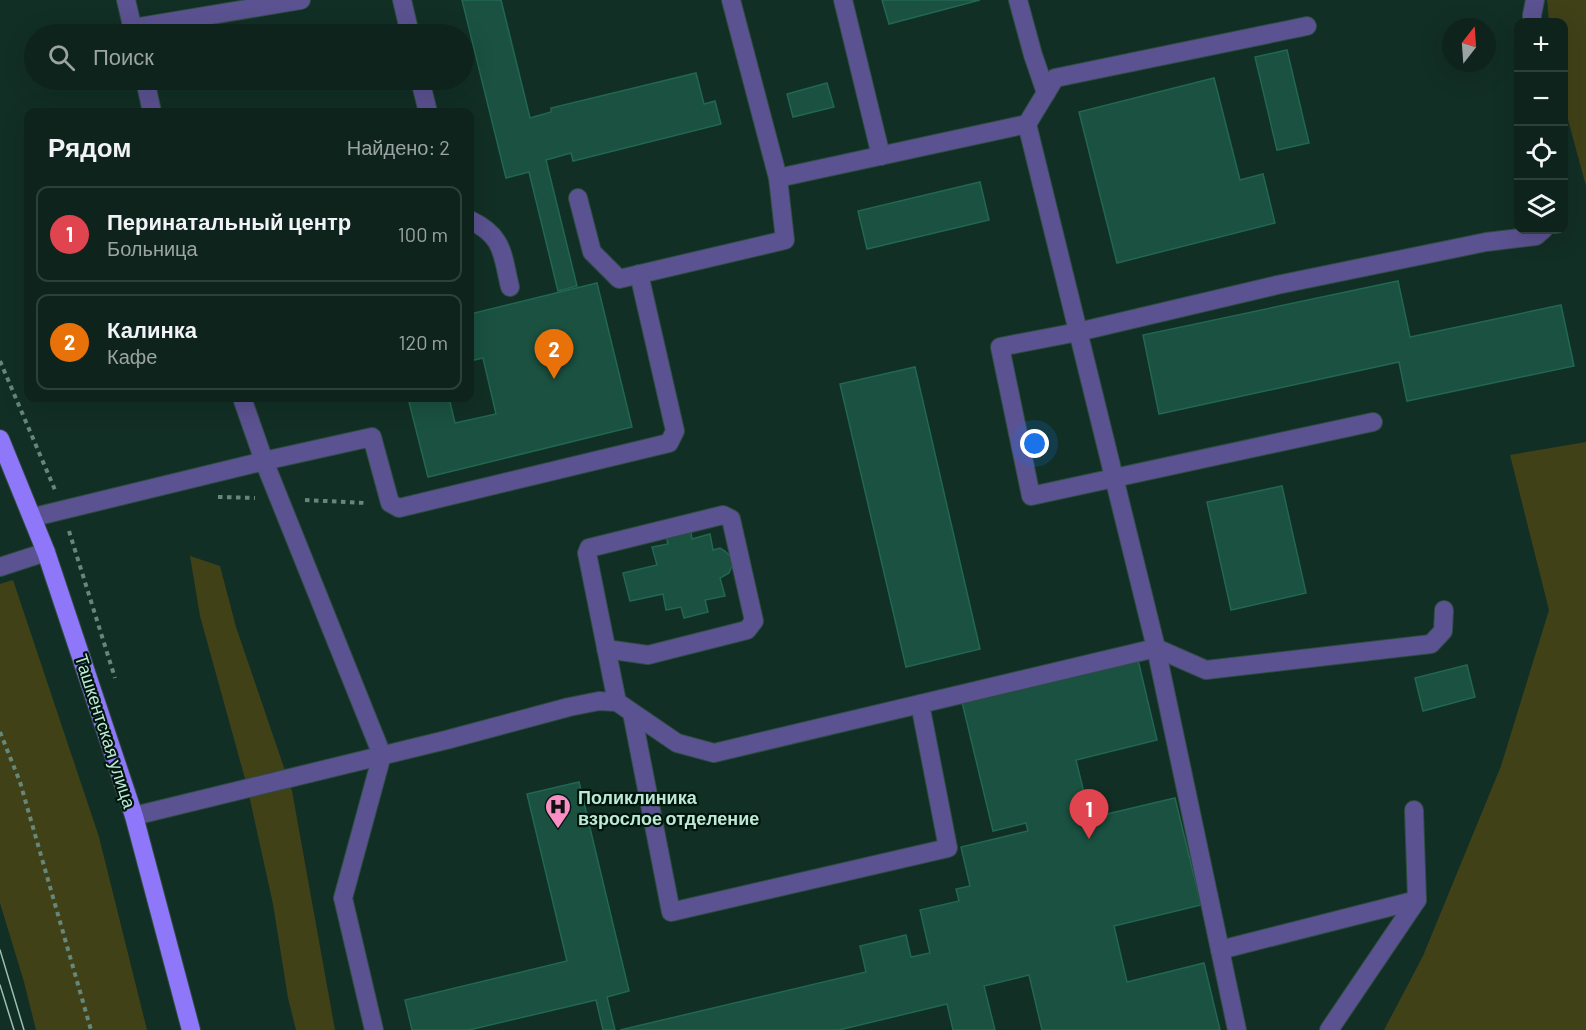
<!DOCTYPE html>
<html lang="ru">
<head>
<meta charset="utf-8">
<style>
  body { margin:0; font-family:Barlow,sans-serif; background:#1c2f29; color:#f1f3f6 }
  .controls { position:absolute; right:18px; top:18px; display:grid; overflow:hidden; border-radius:12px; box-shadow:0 6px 24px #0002 }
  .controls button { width:54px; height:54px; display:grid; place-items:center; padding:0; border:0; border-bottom:2px solid #2e403b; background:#0e231c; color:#f1f3f6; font:30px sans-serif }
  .compass { position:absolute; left:1442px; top:18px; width:54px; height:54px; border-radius:50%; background:#0e231c; box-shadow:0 6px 24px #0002; rotate:17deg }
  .you { position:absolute; left:1035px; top:444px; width:21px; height:21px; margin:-15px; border:4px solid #fff; border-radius:50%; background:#1a73e8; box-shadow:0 0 0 9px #1a73e833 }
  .badge { display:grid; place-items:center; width:39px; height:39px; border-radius:50%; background:#b45309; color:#fff; font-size:20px; font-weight:700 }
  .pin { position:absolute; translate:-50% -50px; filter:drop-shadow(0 2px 3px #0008) }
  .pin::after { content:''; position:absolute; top:32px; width:21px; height:18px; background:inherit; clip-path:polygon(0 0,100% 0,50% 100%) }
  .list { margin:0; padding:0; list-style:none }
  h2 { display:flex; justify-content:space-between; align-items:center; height:78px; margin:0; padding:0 24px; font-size:26px }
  h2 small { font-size:20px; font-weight:400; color:#9ba4a3 }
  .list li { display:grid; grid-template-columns:39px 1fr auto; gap:18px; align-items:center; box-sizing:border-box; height:96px; margin:0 12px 12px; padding:0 12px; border:2px solid #2e403b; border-radius:12px }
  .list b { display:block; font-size:22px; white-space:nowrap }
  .list p { margin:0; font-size:20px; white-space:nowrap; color:#9ba4a3 }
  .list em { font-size:20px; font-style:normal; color:#9ba4a3 }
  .icon { flex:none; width:33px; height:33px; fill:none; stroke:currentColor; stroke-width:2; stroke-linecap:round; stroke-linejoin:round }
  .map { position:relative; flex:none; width:1586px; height:1030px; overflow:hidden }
  .search { position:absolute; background:#0e231c; box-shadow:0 6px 24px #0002; left:24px; top:24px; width:450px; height:66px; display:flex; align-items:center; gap:15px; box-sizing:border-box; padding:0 21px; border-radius:33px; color:#9ba4a3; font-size:22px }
  .panel { position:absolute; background:#0e231c; box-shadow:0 6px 24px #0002; left:24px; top:108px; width:450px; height:294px; border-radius:12px }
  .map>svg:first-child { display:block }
</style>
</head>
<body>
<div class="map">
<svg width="1586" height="1030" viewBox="0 0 1586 1030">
  <rect width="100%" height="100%" fill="#122f25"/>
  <g fill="#414118">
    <path d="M 1547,0 L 1586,0 L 1586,186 L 1564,105 L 1564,22 L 1549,22 Z"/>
    <path d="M 1586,442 L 1586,1030 L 1384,1030 L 1423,956 L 1501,766 L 1549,610 L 1510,455 Z"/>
    <path d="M 190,556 L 220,566 L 236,627 L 292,791 L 335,1030 L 296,1030 L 288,998 L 273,904 L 247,786 L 200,616 Z"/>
    <path d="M 13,580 L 99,837 L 147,1030 L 36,1030 L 24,982 L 0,903 L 0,584 Z"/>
  </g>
  <g fill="#1a5140" stroke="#216752" stroke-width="1.5">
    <path d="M 462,0 L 501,0 L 530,118 L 551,112 L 551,108 L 696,73 L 704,104 L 715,101 L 721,124 L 573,161 L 571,153 L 546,160 L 577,286 L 558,291 L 529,172 L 506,178 Z"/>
    <path d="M 882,0 L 980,0 L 889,24 Z"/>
    <path d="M 1287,50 L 1309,143 L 1277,150 L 1255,57 Z"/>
    <path d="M 1214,78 L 1240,180 L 1263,174 L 1275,223 L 1117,263 L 1079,112 Z"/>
    <path d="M 827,83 L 834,107 L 793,117 L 787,94 Z"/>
    <path d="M 980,182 L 989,220 L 867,249 L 858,211 Z"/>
    <path d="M 1398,281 L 1410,337 L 1561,305 L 1574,366 L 1407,401 L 1399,362 L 1159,414 L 1143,335 Z"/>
    <path d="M 597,283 L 632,427 L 428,477 L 408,398 L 449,398 L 455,423 L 496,414 L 483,358 L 470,361 L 470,314 Z"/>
    <path d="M 915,367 L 980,649 L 906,667 L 840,384 Z"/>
    <path d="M 1282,486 L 1306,593 L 1231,610 L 1207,502 Z"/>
    <path d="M 690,526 L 692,539 L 710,534 L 713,550 L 720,548 L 725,551 L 732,558 L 733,563 L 729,573 L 720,578 L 725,596 L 705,600 L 708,612 L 684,618 L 681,607 L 666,610 L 663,594 L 630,601 L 623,573 L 657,565 L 652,547 L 668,544 L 665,532 Z"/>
    <path d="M 1138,660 L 1157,740 L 1076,760 L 1090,818 L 1175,798 L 1201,905 L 1114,926 L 1127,982 L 1204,963 L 1220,1030 L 1042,1030 L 1029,975 L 984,986 L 995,1030 L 953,1030 L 947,1004 L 839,1030 L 620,1030 L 866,972 L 860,946 L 906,935 L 911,957 L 930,953 L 920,910 L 959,901 L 956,889 L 970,886 L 961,847 L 1028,831 L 1026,823 L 993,831 L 962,702 Z"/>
    <path d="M 1467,665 L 1475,697 L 1423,711 L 1415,678 Z"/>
    <path d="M 579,782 L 629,991 L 607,997 L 615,1030 L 603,1030 L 596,1000 L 469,1030 L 412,1030 L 405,1000 L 567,961 L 527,794 Z"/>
  </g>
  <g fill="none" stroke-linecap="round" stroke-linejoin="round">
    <defs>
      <g id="minor">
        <path d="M 126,0 L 134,34"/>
        <path d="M 402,0 L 410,34"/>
        <path d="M 731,0 L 778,178 L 1027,124 L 1156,648 L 1237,1030"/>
        <path d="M 843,0 L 881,156"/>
        <path d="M 1018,0 L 1033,55 L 1046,93"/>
        <path d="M 1532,22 L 1532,15 L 1535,0"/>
        <path d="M 133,28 L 301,0"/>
        <path d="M 145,80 L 152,112"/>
        <path d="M 420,80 L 428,112"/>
        <path d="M 1027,124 L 1055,78 L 1307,26"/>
        <path d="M 578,198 L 592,252 L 619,279 L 785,240 L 778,178"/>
        <path d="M 470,220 C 504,236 502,254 510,287"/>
        <path d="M 242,398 L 264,461 L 382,755 L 343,898 L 374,1030"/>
        <path d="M 1373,422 L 1031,496 L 1000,347 L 1078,332 L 1277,285 L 1486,242 L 1536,236 L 1543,230"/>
        <path d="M 34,517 L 264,461 L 372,437 L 390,503 L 399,508 L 669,443 L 675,431 L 639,274"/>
        <path d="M 0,567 L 46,552"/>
        <path d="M 606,649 L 648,655 L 747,630 L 754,621 L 731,519 L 723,515 L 589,548 L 587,553 L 617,702"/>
        <path d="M 632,713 L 671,912 L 948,848 L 920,704"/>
        <path d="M 134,816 L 446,740 L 569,707 L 599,701 L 617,702 L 677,743 L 714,753 L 1156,648 L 1206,670 L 1431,644 L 1443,631 L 1444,610"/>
        <path d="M 1220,950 L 1417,900"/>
        <path d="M 1329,1030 L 1417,900 L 1414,810"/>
      </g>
      <path id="major" d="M 0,439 L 46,552 L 134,816 L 191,1030"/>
    </defs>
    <use href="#minor" stroke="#2e4d41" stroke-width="20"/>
    <use href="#major" stroke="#2e4d41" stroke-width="20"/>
    <g stroke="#65887a" stroke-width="4" stroke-dasharray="4.5 4.5" stroke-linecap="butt">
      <path d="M 0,361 L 55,490"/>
      <path d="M 218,497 L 255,498"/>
      <path d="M 305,500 L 366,503"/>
      <path d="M 69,531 L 115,678"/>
      <path d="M 0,732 L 20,782 L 91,1030"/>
    </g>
    <use href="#minor" stroke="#5b5291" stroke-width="18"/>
    <use href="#major" stroke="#8f77fa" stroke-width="18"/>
    <g stroke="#99c0b0" stroke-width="1.5">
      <path d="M 0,950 L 24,1030"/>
      <path d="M 0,985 L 14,1030"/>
    </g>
  </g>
  <defs>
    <symbol id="hospital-pin" viewBox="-11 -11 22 30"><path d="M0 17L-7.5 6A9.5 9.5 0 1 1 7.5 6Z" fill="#fa8fc6" stroke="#00170e"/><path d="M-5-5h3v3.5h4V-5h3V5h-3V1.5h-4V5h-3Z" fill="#111"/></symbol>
  </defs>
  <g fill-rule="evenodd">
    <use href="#hospital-pin" x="543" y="792" width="30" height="40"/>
  </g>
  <g text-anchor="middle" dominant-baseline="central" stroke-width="4.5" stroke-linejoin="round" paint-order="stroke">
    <g font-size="18" fill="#bfe8d7" stroke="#00170e">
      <text transform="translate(106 731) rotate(72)">Ташкентская улица</text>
    </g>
    <g font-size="18" font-weight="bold" fill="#bfe8d7" stroke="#00170e" text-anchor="start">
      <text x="578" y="797">Поликлиника<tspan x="578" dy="21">взрослое отделение</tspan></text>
    </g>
  </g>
</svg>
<div class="controls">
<button>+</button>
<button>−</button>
<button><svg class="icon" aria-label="locate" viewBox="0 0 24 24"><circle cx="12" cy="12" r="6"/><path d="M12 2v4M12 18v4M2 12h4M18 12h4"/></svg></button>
<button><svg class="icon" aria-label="layers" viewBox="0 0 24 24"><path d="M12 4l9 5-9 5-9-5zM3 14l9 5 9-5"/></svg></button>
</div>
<svg class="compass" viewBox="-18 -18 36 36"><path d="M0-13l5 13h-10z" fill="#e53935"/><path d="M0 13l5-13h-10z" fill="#9ba4a3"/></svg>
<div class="you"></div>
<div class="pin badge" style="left:1089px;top:839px;background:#e0444e">1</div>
<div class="pin badge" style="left:554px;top:379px;background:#e8710a">2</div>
<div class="search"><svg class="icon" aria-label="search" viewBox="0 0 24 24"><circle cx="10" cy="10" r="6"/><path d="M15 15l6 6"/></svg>Поиск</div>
<section class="panel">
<h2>Рядом<small>Найдено: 2</small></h2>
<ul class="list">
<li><span class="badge" style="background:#e0444e">1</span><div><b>Перинатальный центр</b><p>Больница</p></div><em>100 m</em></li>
<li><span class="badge" style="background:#e8710a">2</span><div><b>Калинка</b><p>Кафе</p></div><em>120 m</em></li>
</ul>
</section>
</div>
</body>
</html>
